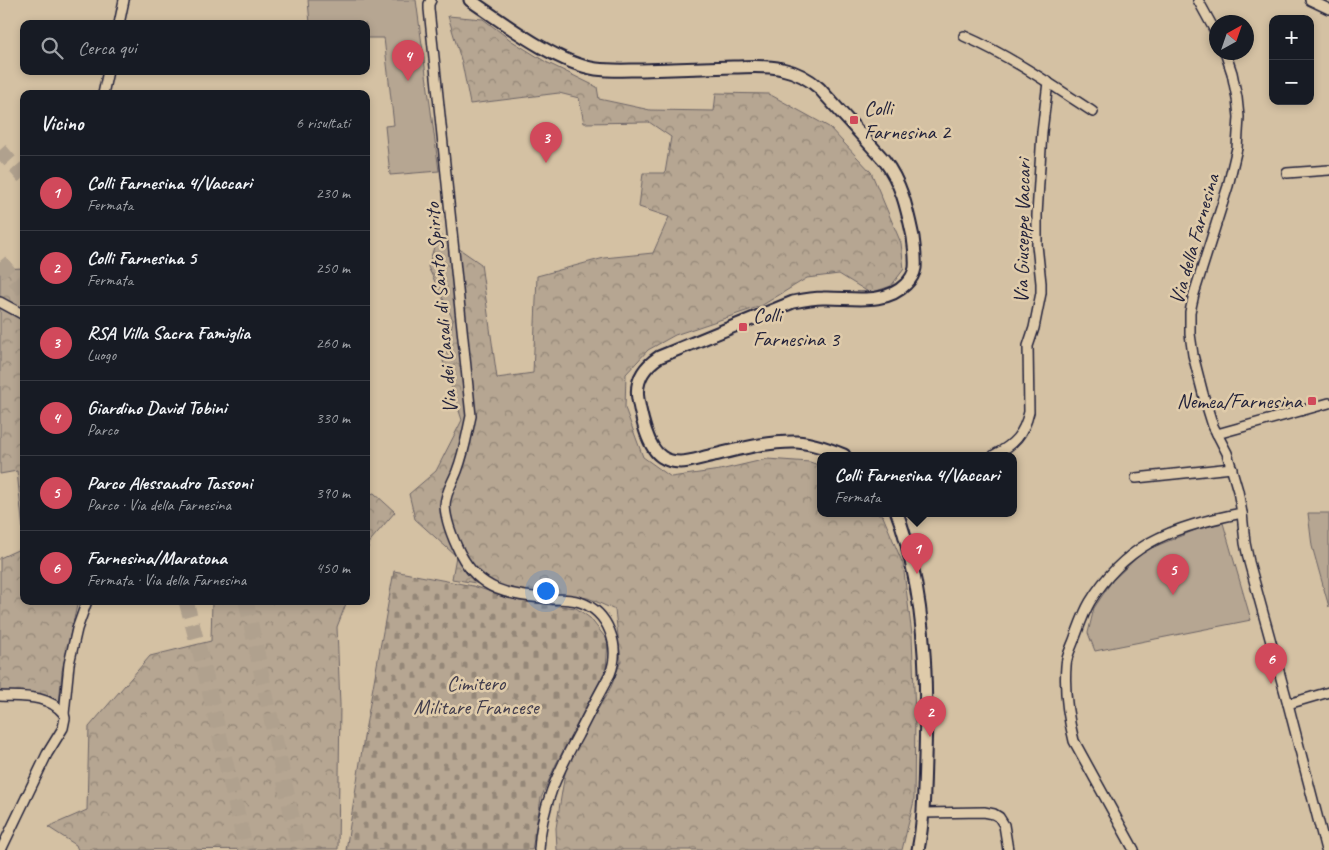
<!DOCTYPE html>
<html lang="it">
<head>
<meta charset="utf-8">
<style>
  body { margin:0; font-family:Caveat,sans-serif; background:#242831; color:#f1f3f6 }
  .controls { position:absolute; right:15px; top:15px; display:grid; overflow:hidden; border-radius:10px; box-shadow:0 2px 8px #0003 }
  .controls button { width:45px; height:45px; display:grid; place-items:center; padding:0; border:0; border-bottom:1px solid #363941; background:#171b24; color:#f1f3f6; font:25px sans-serif }
  .compass { position:absolute; left:1209px; top:15px; width:45px; height:45px; border-radius:50%; background:#171b24; box-shadow:0 2px 8px #0003; rotate:40deg }
  .you { position:absolute; left:545px; top:590px; width:18px; height:18px; margin:-12px; border:4px solid #fff; border-radius:50%; background:#1a73e8; box-shadow:0 0 0 8px #1a73e833 }
  .badge { display:grid; place-items:center; width:32px; height:32px; border-radius:50%; background:#d1495b; color:#fff; font-size:16px; font-weight:700 }
  .pin { position:absolute; translate:-50% -41px; filter:drop-shadow(0 1px 2px #0008) }
  .pin::after { content:''; position:absolute; top:26px; width:18px; height:15px; background:inherit; clip-path:polygon(0 0,100% 0,50% 100%) }
  .popup { position:absolute; left:817px; top:452px; width:200px; height:65px; box-sizing:border-box; display:grid; place-content:center; border-radius:10px; background:#171b24; filter:drop-shadow(0 1px 4px #0005); font-size:16px; white-space:nowrap; color:#9ea1a6 }
  .popup b { font-size:19px; color:#f1f3f6 }
  .popup::after { content:''; position:absolute; left:50%; top:100%; margin-left:-10px; border:10px solid transparent; border-top-color:#171b24 }
  .list { margin:0; padding:0; list-style:none }
  h2 { display:flex; justify-content:space-between; align-items:center; height:65px; margin:0; padding:0 20px; font-size:21px }
  h2 small { font-size:16px; font-weight:400; color:#9ea1a6 }
  .list li { display:grid; grid-template-columns:32px 1fr auto; gap:15px; align-items:center; box-sizing:border-box; height:75px; padding:0 20px; border-top:1px solid #363941 }
  .list b { display:block; font-size:19px; white-space:nowrap }
  .list p { margin:0; font-size:16px; white-space:nowrap; color:#9ea1a6 }
  .list em { font-size:16px; font-style:normal; color:#9ea1a6 }
  .icon { flex:none; width:28px; height:28px; fill:none; stroke:currentColor; stroke-width:2; stroke-linecap:round; stroke-linejoin:round }
  .map { position:relative; flex:none; width:1329px; height:850px; overflow:hidden }
  .search { position:absolute; background:#171b24; box-shadow:0 2px 8px #0003; left:20px; top:20px; width:350px; height:55px; display:flex; align-items:center; gap:12px; box-sizing:border-box; padding:0 18px; border-radius:10px; color:#9ea1a6; font-size:19px }
  .panel { position:absolute; background:#171b24; box-shadow:0 2px 8px #0003; left:20px; top:90px; width:350px; height:515px; border-radius:10px }
  .map>svg:first-child { display:block }
</style>
</head>
<body>
<div class="map">
<svg width="1329" height="850" viewBox="0 0 1329 850">
  <defs>
    <pattern id="forest-crowns" width="20" height="18" patternUnits="userSpaceOnUse" patternTransform="scale(1.25)"><rect width="20" height="18" fill="#b6a692"/><path d="M2 6a3 3 0 1 1 6 0M12 15a3 3 0 1 1 6 0" fill="none" stroke="#948778"/></pattern>
    <pattern id="cemetery-stones" width="16" height="16" patternUnits="userSpaceOnUse" patternTransform="scale(1.25)"><rect width="16" height="16" fill="#b6a692"/><path d="M2 7V4a2 2 0 0 1 4 0v3zM10 15v-3a2 2 0 0 1 4 0v3z" fill="#948778"/></pattern>
  </defs>
  <rect width="100%" height="100%" fill="#d4c1a3"/>
  <filter id="ink" filterUnits="userSpaceOnUse"><feTurbulence type="fractalNoise" baseFrequency=".02" numOctaves="2"/><feDisplacementMap in="SourceGraphic" scale="10" xChannelSelector="R" yChannelSelector="G"/><feConvolveMatrix kernelMatrix="1 2 1 2 8 2 1 2 1" color-interpolation-filters="sRGB"/></filter>
  <g filter="url(#ink)">
    <g fill="#b6a692" stroke="#6c6466">
      <path d="M 308,0 L 416,0 L 439,171 L 390,175 L 385,126 L 394,125 L 384,38 L 366,38 L 366,24 L 310,24 Z"/>
      <path d="M 1308,513 L 1329,513 L 1329,607 L 1312,546 Z"/>
      <path d="M 1223,523 L 1251,620 L 1095,651 L 1088,633 L 1094,608 L 1112,581 L 1144,551 L 1198,529 Z"/>
    </g>
    <g fill="url(#forest-crowns)" stroke="#6c6466">
      <path d="M 448,16 L 483,19 L 512,41 L 546,62 L 597,87 L 599,99 L 650,110 L 714,111 L 716,93 L 769,94 L 829,127 L 871,172 L 901,243 L 904,269 L 891,286 L 870,293 L 839,274 L 807,278 L 761,306 L 675,335 L 648,350 L 626,374 L 625,408 L 643,457 L 671,477 L 720,470 L 767,459 L 810,462 L 821,466 L 821,513 L 882,514 L 903,564 L 912,635 L 915,716 L 914,801 L 902,850 L 557,850 L 556,828 L 567,761 L 611,687 L 621,661 L 615,610 L 588,598 L 529,592 L 452,579 L 456,556 L 415,519 L 409,494 L 436,471 L 462,420 L 443,361 L 453,320 L 428,267 L 438,234 L 481,264 L 497,378 L 533,373 L 537,276 L 604,258 L 653,253 L 669,217 L 639,207 L 643,173 L 665,173 L 671,137 L 649,122 L 584,123 L 579,98 L 559,93 L 470,104 L 462,63 Z"/>
      <path d="M 24,268 L 24,540 L 17,471 L 0,474 L 0,269 Z"/>
      <path d="M 374,493 L 395,512 L 371,540 L 366,553 L 366,495 Z"/>
      <path d="M 24,547 L 24,601 L 78,601 L 62,671 L 59,704 L 0,693 L 0,558 Z"/>
      <path d="M 212,601 L 347,601 L 337,627 L 340,705 L 338,849 L 78,850 L 76,845 L 48,827 L 87,810 L 89,727 L 150,656 L 211,641 Z"/>
    </g>
    <path fill="url(#cemetery-stones)" stroke="#6c6466" d="M 394,571 L 473,586 L 519,601 L 576,608 L 590,618 L 608,641 L 606,669 L 556,764 L 541,798 L 532,850 L 346,850 L 365,731 Z"/>
    <g fill="none" stroke-linecap="round" stroke-linejoin="round">
      <g stroke="#b0a18e" stroke-width="15" stroke-dasharray="15 8" stroke-linecap="butt">
        <path d="M 0,150 L 24,177"/>
        <path d="M 0,261 L 24,291"/>
        <path d="M 186,601 L 203,664 L 246,850"/>
        <path d="M 246,601 L 299,850"/>
      </g>
      <defs>
        <g id="minor">
          <path d="M 431,0 L 429,4 L 429,9 L 471,416 C 467,434 464,453 457,471 C 453,482 445,493 445,506 C 446,522 453,539 460,553 C 481,594 513,595 553,599 C 562,599 571,599 580,602 C 609,612 621,647 610,674 C 599,694 588,715 578,735 C 558,772 541,807 539,850"/>
          <path d="M 1198,0 L 1216,33"/>
          <path d="M 1310,0 L 1329,9"/>
          <path d="M 119,24 L 124,0"/>
          <path d="M 964,36 C 1010,56 1052,85 1093,112"/>
          <path d="M 1225,52 L 1232,73 L 1237,98 L 1239,117 L 1237,148 L 1228,186 L 1194,294 L 1190,312 L 1190,334 L 1193,355 L 1203,394 L 1213,426 L 1227,453 L 1238,491 L 1242,513 L 1245,543 L 1249,562 L 1288,704 L 1326,850"/>
          <path d="M 103,94 L 108,71"/>
          <path d="M 1287,173 L 1329,170"/>
          <path d="M 0,302 L 24,315"/>
          <path d="M 1217,434 L 1329,403"/>
          <path d="M 994,455 C 1014,445 1024,434 1029,412 L 1028,346 L 1034,328 L 1041,293 L 1041,283 L 1037,245 L 1037,215 L 1042,132 L 1048,82"/>
          <path d="M 1136,478 L 1232,468"/>
          <path d="M 0,696 C 22,697 48,694 64,714"/>
          <path d="M 1288,704 L 1329,692"/>
          <path d="M 923,813 L 984,812 L 994,814 L 999,817 L 1004,825 L 1008,850"/>
          <path d="M 1,850 L 47,754 L 63,728 L 65,718 L 64,714 L 69,664 L 77,629 L 87,601"/>
          <path d="M 1134,850 L 1074,741 C 1068,717 1064,691 1066,666 C 1066,657 1071,648 1074,640 C 1079,627 1083,614 1090,602 C 1104,579 1125,557 1149,543 C 1177,527 1211,519 1242,513"/>
        </g>
        <g id="tertiary">
          <path d="M 470,0 C 504,23 556,63 596,69 C 611,71 627,70 642,70 C 672,69 702,68 733,67 C 749,67 766,65 782,69 C 796,72 808,78 819,88 L 884,160 C 902,184 907,209 913,237 C 914,247 916,257 915,268 C 914,274 911,279 906,284 C 885,306 851,297 823,298 C 813,298 803,300 793,302 L 659,357 C 644,367 635,381 638,399 C 641,415 647,448 662,457 C 668,461 674,462 680,462 C 691,462 703,457 714,455 C 740,449 769,441 797,442 C 813,443 829,449 844,455"/>
          <path d="M 897,513 C 903,528 907,544 911,561 C 926,625 927,692 925,759 C 924,789 924,820 918,850"/>
        </g>
      </defs>
      <use href="#minor" stroke="#22223b" stroke-width="12"/>
      <use href="#tertiary" stroke="#22223b" stroke-width="15"/>
      <use href="#minor" stroke="#dfcbaa" stroke-width="9"/>
      <use href="#tertiary" stroke="#dfcbaa" stroke-width="11"/>
    </g>
  </g>
  <g fill="#d1495b" stroke="#dfcbaa" stroke-width="2">
    <rect x="849" y="115" width="10" height="10" rx="2.5"/>
    <rect x="738" y="322" width="10" height="10" rx="2.5"/>
    <rect x="1307" y="396" width="10" height="10" rx="2.5"/>
  </g>
  <g text-anchor="middle" dominant-baseline="central" stroke-width="5" stroke-linejoin="round" paint-order="stroke">
    <g font-size="21" fill="#22223b" stroke="#dfcbaa" text-anchor="start">
      <text x="864" y="108">Colli<tspan x="864" dy="24">Farnesina 2</tspan></text>
      <text x="753" y="315">Colli<tspan x="753" dy="24">Farnesina 3</tspan></text>
      <text x="1302" y="401" text-anchor="end">Nemea/Farnesina</text>
    </g>
    <g font-size="21" fill="#22223b" stroke="#dfcbaa">
      <text transform="translate(1022 231) rotate(-89)">Via Giuseppe Vaccari</text>
      <text transform="translate(1194 239) rotate(-74)">Via della Farnesina</text>
      <text transform="translate(441 308) rotate(-95)">Via dei Casali di Santo Spirito</text>
    </g>
    <g font-size="21" fill="#403c4c" stroke="#dfcbaa">
      <text x="476" y="683">Cimitero<tspan x="476" dy="24">Militare Francese</tspan></text>
    </g>
  </g>
</svg>
<div class="controls">
<button>+</button>
<button>−</button>
</div>
<svg class="compass" viewBox="-18 -18 36 36"><path d="M0-13l5 13h-10z" fill="#e53935"/><path d="M0 13l5-13h-10z" fill="#9ea1a6"/></svg>
<div class="you"></div>
<div class="pin badge" style="left:917px;top:574px">1</div>
<div class="popup"><b>Colli Farnesina 4/Vaccari</b>Fermata</div>
<div class="pin badge" style="left:930px;top:737px">2</div>
<div class="pin badge" style="left:546px;top:163px">3</div>
<div class="pin badge" style="left:408px;top:81px">4</div>
<div class="pin badge" style="left:1173px;top:595px">5</div>
<div class="pin badge" style="left:1271px;top:684px">6</div>
<div class="search"><svg class="icon" aria-label="search" viewBox="0 0 24 24"><circle cx="10" cy="10" r="6"/><path d="M15 15l6 6"/></svg>Cerca qui</div>
<section class="panel">
<h2>Vicino<small>6 risultati</small></h2>
<ul class="list">
<li><span class="badge">1</span><div><b>Colli Farnesina 4/Vaccari</b><p>Fermata</p></div><em>230 m</em></li>
<li><span class="badge">2</span><div><b>Colli Farnesina 5</b><p>Fermata</p></div><em>250 m</em></li>
<li><span class="badge">3</span><div><b>RSA Villa Sacra Famiglia</b><p>Luogo</p></div><em>260 m</em></li>
<li><span class="badge">4</span><div><b>Giardino David Tobini</b><p>Parco</p></div><em>330 m</em></li>
<li><span class="badge">5</span><div><b>Parco Alessandro Tassoni</b><p>Parco · Via della Farnesina</p></div><em>390 m</em></li>
<li><span class="badge">6</span><div><b>Farnesina/Maratona</b><p>Fermata · Via della Farnesina</p></div><em>450 m</em></li>
</ul>
</section>
</div>
</body>
</html>
